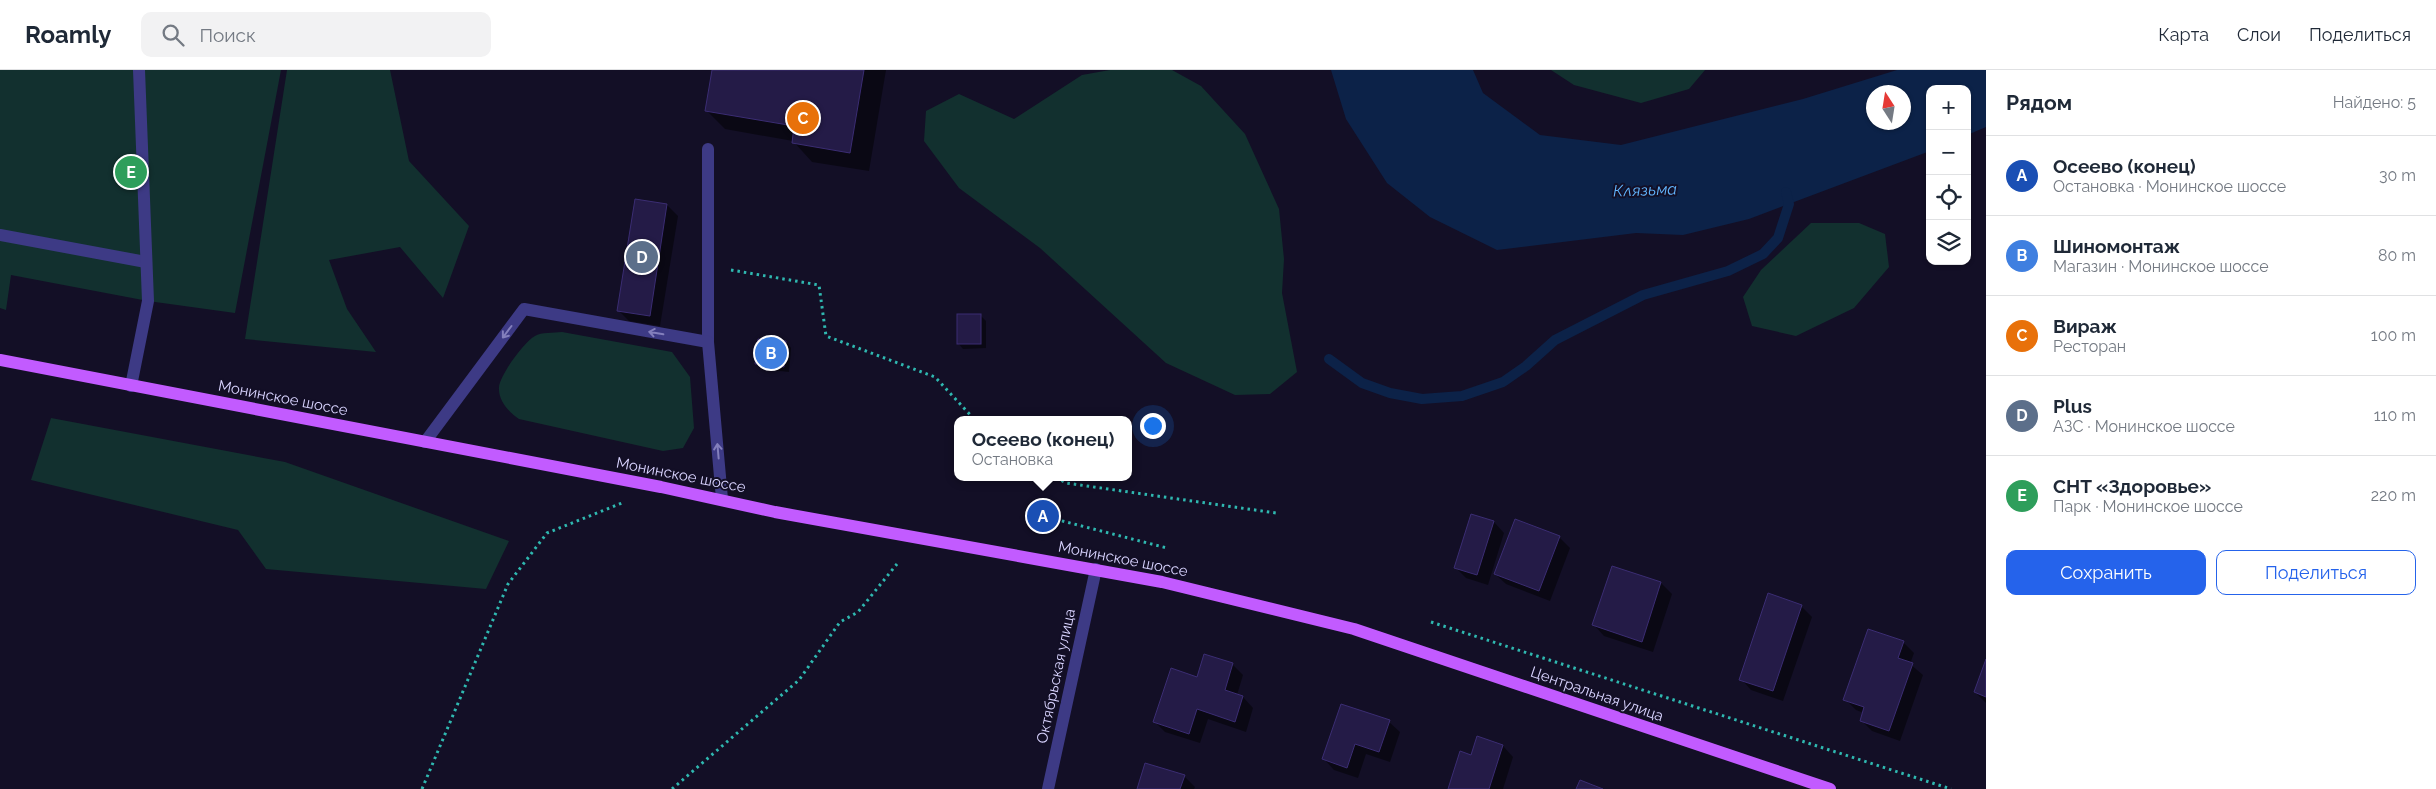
<!DOCTYPE html>
<html lang="ru">
<head>
<meta charset="utf-8">
<style>
  body { margin:0; font-family:Raleway,sans-serif; background:#f2f2f3; color:#1f2937 }
  .controls { position:absolute; right:15px; top:15px; display:grid; overflow:hidden; border-radius:10px; box-shadow:0 1px 4px #0004 }
  .controls button { width:45px; height:45px; display:grid; place-items:center; padding:0; border:0; border-bottom:1px solid #e0e1e3; background:#fff; color:#1f2937; font:25px sans-serif }
  .compass { position:absolute; left:1866px; top:15px; width:45px; height:45px; border-radius:50%; background:#fff; box-shadow:0 1px 4px #0004; rotate:348deg }
  .you { position:absolute; left:1152px; top:355px; width:18px; height:18px; margin:-12px; border:4px solid #fff; border-radius:50%; background:#1a73e8; box-shadow:0 0 0 8px #1a73e833 }
  .badge { display:grid; place-items:center; width:32px; height:32px; border-radius:50%; background:#2563eb; color:#fff; font-size:16px; font-weight:700 }
  .pin { position:absolute; translate:-50% -50%; border:2px solid #fff; box-shadow:0 1px 5px #0006 }
  .popup { position:absolute; left:954px; top:346px; width:178px; height:65px; box-sizing:border-box; display:grid; place-content:center; border-radius:10px; background:#fff; filter:drop-shadow(0 1px 4px #0005); font-size:16px; white-space:nowrap; color:#747a83 }
  .popup b { font-size:19px; color:#1f2937 }
  .popup::after { content:''; position:absolute; left:50%; top:100%; margin-left:-10px; border:10px solid transparent; border-top-color:#fff }
  .list { margin:0; padding:0; list-style:none }
  h2 { display:flex; justify-content:space-between; align-items:center; height:65px; margin:0; padding:0 20px; font-size:21px }
  h2 small { font-size:16px; font-weight:400; color:#747a83 }
  .list li { display:grid; grid-template-columns:32px 1fr auto; gap:15px; align-items:center; box-sizing:border-box; height:80px; padding:0 20px; border-top:1px solid #e0e1e3 }
  .list b { display:block; font-size:19px; white-space:nowrap }
  .list p { margin:0; font-size:16px; white-space:nowrap; color:#747a83 }
  .list em { font-size:16px; font-style:normal; color:#747a83 }
  .actions { display:flex; gap:10px; padding:15px 20px }
  .actions a { flex:1; padding:11px 0; border:1px solid #2563eb; border-radius:10px; text-align:center; font-size:18px; color:#2563eb }
  .actions .main { background:#2563eb; color:#fff }
  .icon { flex:none; width:28px; height:28px; fill:none; stroke:currentColor; stroke-width:2; stroke-linecap:round; stroke-linejoin:round }
  .map { position:relative; flex:none; width:1986px; height:719px; overflow:hidden }
  header { display:flex; align-items:center; gap:30px; box-sizing:border-box; height:70px; padding:0 25px; background:#fff; border-bottom:1px solid #e0e1e3 }
  header strong { font-size:24px }
  nav { display:flex; gap:28px; margin-inline-start:auto; font-size:18px }
  .search { width:350px; height:45px; background:#f2f2f3; display:flex; align-items:center; gap:12px; box-sizing:border-box; padding:0 18px; border-radius:10px; color:#747a83; font-size:19px }
  main { display:flex }
  aside { flex:1; background:#fff }
  .map>svg:first-child { display:block }
</style>
</head>
<body>
<header>
<strong>Roamly</strong>
<div class="search"><svg class="icon" aria-label="search" viewBox="0 0 24 24"><circle cx="10" cy="10" r="6"/><path d="M15 15l6 6"/></svg>Поиск</div>
<nav><a>Карта</a><a>Слои</a><a>Поделиться</a></nav>
</header>
<main>
<div class="map">
<svg width="1986" height="719" viewBox="0 0 1986 719">
  <rect width="100%" height="100%" fill="#130f26"/>
  <g fill="#12302f">
    <path d="M 0,0 L 281,0 L 235,243 L 148,231 L 11,205 L 6,240 L 0,238 Z"/>
    <path d="M 287,0 L 390,0 L 409,91 L 469,156 L 443,228 L 400,177 L 329,190 L 347,239 L 376,282 L 245,269 Z"/>
    <path d="M 1110,0 L 1172,0 L 1201,16 L 1245,64 L 1279,139 L 1284,189 L 1282,223 L 1297,302 L 1270,324 L 1235,325 L 1166,293 L 1040,178 L 959,118 L 924,71 L 926,41 L 959,24 L 1014,49 L 1082,5 Z"/>
    <path d="M 1551,0 L 1705,0 L 1689,19 L 1641,33 L 1574,15 Z"/>
    <path d="M 1811,153 L 1859,153 L 1885,164 L 1889,197 L 1854,238 L 1796,266 L 1752,256 L 1743,227 L 1761,200 Z"/>
    <path d="M 562,262 L 672,282 L 690,307 L 694,358 L 683,378 L 663,381 L 519,349 C 509,342 498,331 499,317 C 500,305 524,272 535,266 C 541,262 554,263 562,262 Z"/>
    <path d="M 51,348 L 285,392 L 509,471 L 486,519 L 266,499 L 238,460 L 31,410 Z"/>
  </g>
  <path fill="#0c2248" fill-rule="evenodd" d="M 1331,0 L 1473,0 L 1483,23 L 1540,65 L 1621,75 L 1803,29 L 1897,0 L 1986,0 L 1986,57 L 1967,65 L 1967,19 L 1930,19 L 1930,81 L 1749,149 L 1683,165 L 1636,163 L 1497,180 L 1430,147 L 1387,113 L 1346,49 ZM 1874,22 L 1904,22 L 1904,52 L 1874,52 Z"/>
  <g fill="#0007">
    <path d="M 713,0 L 886,0 L 869,101 L 812,92 L 793,71 L 725,59 L 706,40 Z"/>
    <path d="M 667,135 L 678,146 L 660,256 L 629,251 L 618,240 Z"/>
    <path d="M 980,245 L 986,251 L 986,278 L 963,279 L 958,273 Z"/>
    <path d="M 786,272 L 791,278 L 789,302 L 762,299 L 757,294 Z"/>
    <path d="M 1472,445 L 1494,452 L 1504,463 L 1488,515 L 1466,508 L 1455,497 Z"/>
    <path d="M 1559,467 L 1570,478 L 1550,531 L 1506,514 L 1495,504 Z"/>
    <path d="M 1612,498 L 1661,513 L 1672,524 L 1653,582 L 1604,566 L 1594,555 Z"/>
    <path d="M 1801,536 L 1812,547 L 1783,631 L 1751,620 L 1741,609 Z"/>
    <path d="M 1903,572 L 1914,583 L 1910,594 L 1923,605 L 1900,671 L 1872,661 L 1861,650 L 1864,643 L 1856,640 L 1845,629 Z"/>
    <path d="M 1986,593 L 1986,633 L 1975,622 Z"/>
    <path d="M 1232,594 L 1243,605 L 1237,625 L 1243,627 L 1253,638 L 1246,662 L 1208,649 L 1200,673 L 1165,662 L 1155,652 L 1198,608 Z"/>
    <path d="M 1389,652 L 1400,662 L 1390,692 L 1366,684 L 1358,708 L 1334,700 L 1324,689 Z"/>
    <path d="M 1503,676 L 1513,687 L 1503,719 L 1450,719 L 1472,686 Z"/>
    <path d="M 1184,706 L 1195,717 L 1194,719 L 1138,719 Z"/>
  </g>
  <g fill="none" stroke-linecap="round" stroke-linejoin="round">
    <path stroke="#0c2248" stroke-width="10" d="M 1329,289 L 1362,313 L 1390,323 L 1422,329 L 1462,326 L 1503,312 L 1526,296 L 1555,270 L 1643,225 L 1728,201 L 1763,184 L 1778,168 L 1789,134 L 1786,122"/>
  </g>
  <g fill="#241b47" stroke="#3b2d73">
    <path d="M 712,0 L 864,0 L 850,83 L 792,73 L 794,56 L 705,41 Z"/>
    <path d="M 635,129 L 667,134 L 650,246 L 617,241 Z"/>
    <rect x="957" y="244" width="24" height="30"/>
    <path d="M 758,269 L 786,271 L 784,297 L 755,294 Z"/>
    <path d="M 1471,444 L 1494,451 L 1477,505 L 1454,498 Z"/>
    <path d="M 1515,449 L 1560,466 L 1539,521 L 1494,504 Z"/>
    <path d="M 1612,496 L 1661,512 L 1642,572 L 1592,555 Z"/>
    <path d="M 1768,523 L 1802,535 L 1773,621 L 1739,610 Z"/>
    <path d="M 1868,559 L 1904,571 L 1898,588 L 1913,593 L 1889,661 L 1860,651 L 1864,637 L 1843,630 Z"/>
    <path d="M 1204,584 L 1233,593 L 1225,620 L 1243,626 L 1235,652 L 1197,639 L 1189,664 L 1153,652 L 1171,598 L 1197,607 Z"/>
    <path d="M 1986,589 L 1986,627 L 1974,622 Z"/>
    <path d="M 1341,634 L 1390,650 L 1379,682 L 1355,674 L 1347,698 L 1322,689 Z"/>
    <path d="M 1477,666 L 1503,675 L 1489,719 L 1448,719 L 1460,681 L 1471,685 Z"/>
    <path d="M 1145,693 L 1185,705 L 1180,719 L 1137,719 Z"/>
    <path d="M 1580,710 L 1603,719 L 1576,719 Z"/>
  </g>
  <g fill="none" stroke-linecap="round" stroke-linejoin="round">
    <g stroke="#2fb8b0" stroke-width="3" stroke-dasharray="2.5 4" stroke-linecap="butt">
      <path d="M 731,200 L 819,215 L 826,266 L 935,307 L 975,350"/>
      <path d="M 1056,407 L 1066,413 L 1276,443"/>
      <path d="M 1043,446 L 1167,478"/>
      <path d="M 1431,552 L 1951,719"/>
      <path d="M 422,719 L 508,514 L 547,463 L 622,433"/>
      <path d="M 672,719 L 799,610 L 840,552 L 858,542 L 897,494"/>
    </g>
    <g stroke="#3d3a85" stroke-width="12">
      <path d="M 0,165 L 146,192"/>
      <path d="M 708,272 L 708,79"/>
      <path d="M 131,316 L 148,231 L 139,0"/>
      <path d="M 425,372 L 524,239 L 708,272 L 722,429"/>
      <path d="M 1048,719 L 1096,499"/>
    </g>
    <path stroke="#c25bff" stroke-width="12" d="M 0,290 L 661,417 L 775,442 L 1162,512 L 1354,559 L 1830,719"/>
  </g>
  <defs><path id="oneway-shaft" d="M-6 0H5M1.5-3L5.5 0L1.5 3" fill="none" stroke-width="1.6" stroke-linecap="round" stroke-linejoin="round" transform="scale(1.25)"/></defs>
  <g stroke="#837fbc">
    <use href="#oneway-shaft" transform="translate(507 262) rotate(127)"/>
    <use href="#oneway-shaft" transform="translate(656 263) rotate(-170)"/>
    <use href="#oneway-shaft" transform="translate(718 381) rotate(-95)"/>
  </g>
  <g text-anchor="middle" dominant-baseline="central" stroke-width="4" stroke-linejoin="round" paint-order="stroke">
    <g font-size="15" fill="#d9d4ff" stroke="#130f26">
      <text transform="translate(283 328) rotate(11)">Монинское шоссе</text>
      <text transform="translate(681 405) rotate(11)">Монинское шоссе</text>
      <text transform="translate(1123 489) rotate(11)">Монинское шоссе</text>
      <text transform="translate(1056 606) rotate(-78)">Октябрьская улица</text>
      <text transform="translate(1597 624) rotate(19)">Центральная улица</text>
    </g>
    <g font-size="16" font-style="italic" fill="#62b6ff" stroke="#130f26">
      <text transform="translate(1645 120) rotate(-2)">Клязьма</text>
    </g>
  </g>
</svg>
<div class="controls">
<button>+</button>
<button>−</button>
<button><svg class="icon" aria-label="locate" viewBox="0 0 24 24"><circle cx="12" cy="12" r="6"/><path d="M12 2v4M12 18v4M2 12h4M18 12h4"/></svg></button>
<button><svg class="icon" aria-label="layers" viewBox="0 0 24 24"><path d="M12 4l9 5-9 5-9-5zM3 14l9 5 9-5"/></svg></button>
</div>
<svg class="compass" viewBox="-18 -18 36 36"><path d="M0-13l5 13h-10z" fill="#e53935"/><path d="M0 13l5-13h-10z" fill="#747a83"/></svg>
<div class="you"></div>
<div class="pin badge" style="left:1043px;top:446px;background:#1a4fb4">A</div>
<div class="popup"><b>Осеево (конец)</b>Остановка</div>
<div class="pin badge" style="left:771px;top:283px;background:#3f7fe0">B</div>
<div class="pin badge" style="left:803px;top:48px;background:#e8710a">C</div>
<div class="pin badge" style="left:642px;top:187px;background:#5c6f8a">D</div>
<div class="pin badge" style="left:131px;top:102px;background:#2e9e5b">E</div>
</div>
<aside>
<h2>Рядом<small>Найдено: 5</small></h2>
<ul class="list">
<li><span class="badge" style="background:#1a4fb4">A</span><div><b>Осеево (конец)</b><p>Остановка · Монинское шоссе</p></div><em>30 m</em></li>
<li><span class="badge" style="background:#3f7fe0">B</span><div><b>Шиномонтаж</b><p>Магазин · Монинское шоссе</p></div><em>80 m</em></li>
<li><span class="badge" style="background:#e8710a">C</span><div><b>Вираж</b><p>Ресторан</p></div><em>100 m</em></li>
<li><span class="badge" style="background:#5c6f8a">D</span><div><b>Plus</b><p>АЗС · Монинское шоссе</p></div><em>110 m</em></li>
<li><span class="badge" style="background:#2e9e5b">E</span><div><b>СНТ «Здоровье»</b><p>Парк · Монинское шоссе</p></div><em>220 m</em></li>
</ul>
<div class="actions"><a class="main">Сохранить</a><a>Поделиться</a></div>
</aside>
</main>
</body>
</html>
